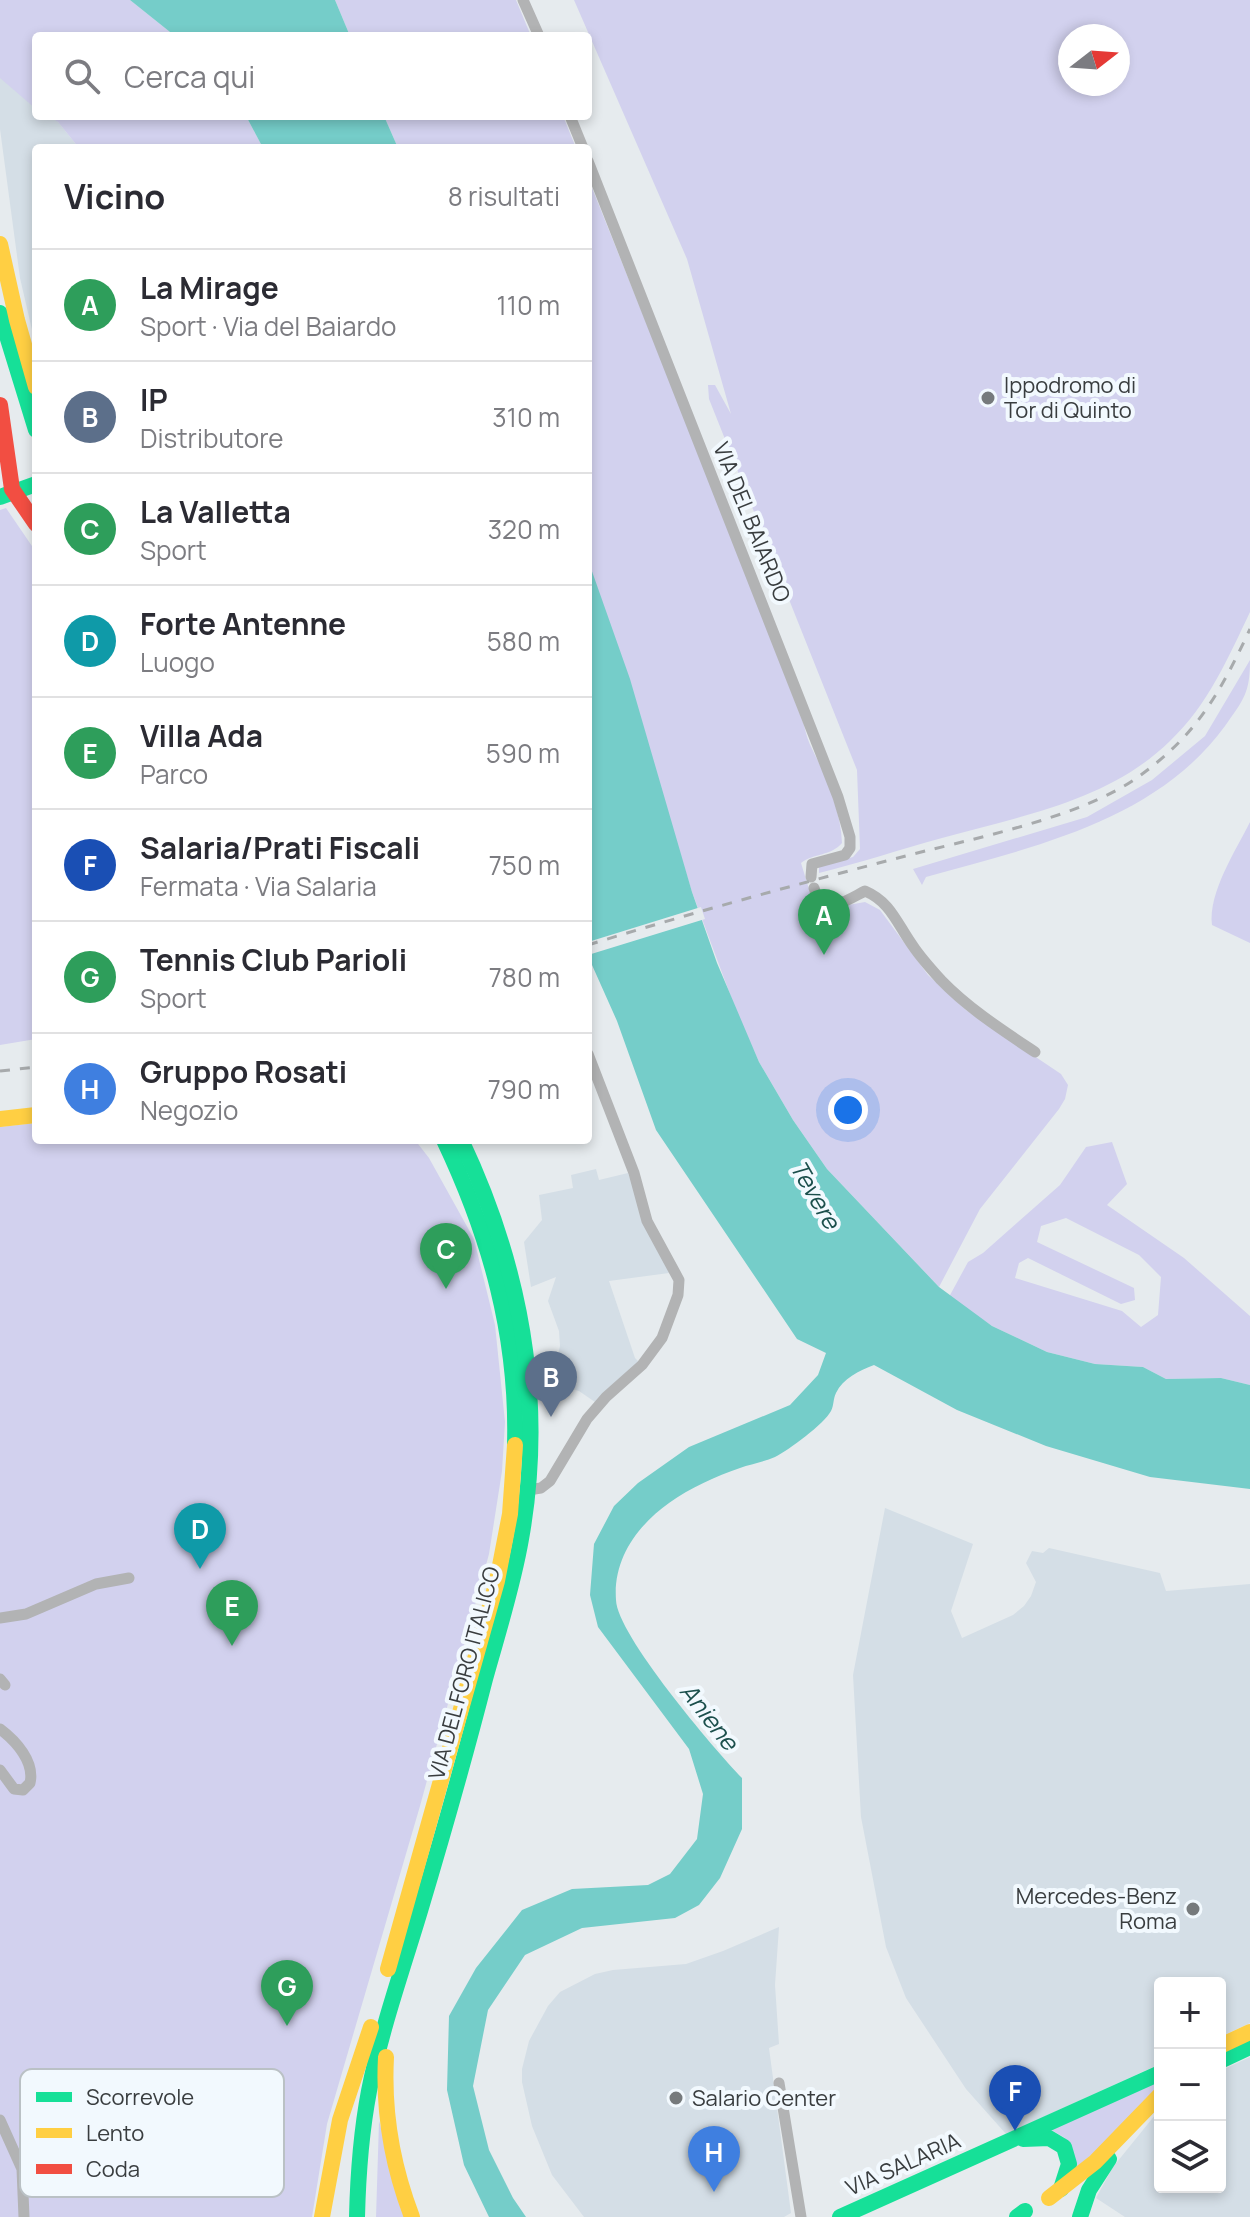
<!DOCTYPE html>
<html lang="it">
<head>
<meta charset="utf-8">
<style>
  body { margin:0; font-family:Manrope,sans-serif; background:#f7f7f7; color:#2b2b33 }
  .controls { position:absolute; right:24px; bottom:24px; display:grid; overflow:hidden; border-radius:8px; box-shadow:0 4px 12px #0003 }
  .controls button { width:72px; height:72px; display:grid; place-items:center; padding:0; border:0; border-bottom:2px solid #e1e1e2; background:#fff; color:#2b2b33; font:40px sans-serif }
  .compass { position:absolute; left:1058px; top:24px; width:72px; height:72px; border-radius:50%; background:#fff; box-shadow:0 4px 12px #0003; rotate:73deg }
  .you { position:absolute; left:848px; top:1110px; width:28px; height:28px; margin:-20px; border:6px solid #fff; border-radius:50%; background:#1a73e8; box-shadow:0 0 0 12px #1a73e833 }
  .badge { display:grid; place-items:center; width:52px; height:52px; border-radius:50%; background:#767a7c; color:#fff; font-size:26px; font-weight:700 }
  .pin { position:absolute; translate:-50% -66px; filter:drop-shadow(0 2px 4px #0008) }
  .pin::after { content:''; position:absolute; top:42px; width:28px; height:24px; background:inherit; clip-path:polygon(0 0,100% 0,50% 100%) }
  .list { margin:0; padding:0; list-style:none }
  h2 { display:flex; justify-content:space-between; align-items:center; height:104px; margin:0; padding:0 32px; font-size:34px }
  h2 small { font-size:26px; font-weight:400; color:#7c7c81 }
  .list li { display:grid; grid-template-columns:52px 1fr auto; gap:24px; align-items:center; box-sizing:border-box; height:112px; padding:0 32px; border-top:2px solid #e1e1e2 }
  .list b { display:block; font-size:30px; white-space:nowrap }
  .list p { margin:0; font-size:26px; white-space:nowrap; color:#7c7c81 }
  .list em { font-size:26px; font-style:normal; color:#7c7c81 }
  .icon { flex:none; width:44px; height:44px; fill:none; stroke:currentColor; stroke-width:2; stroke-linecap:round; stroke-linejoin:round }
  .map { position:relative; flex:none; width:1250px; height:2217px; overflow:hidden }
  .search { position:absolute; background:#fff; box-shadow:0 4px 12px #0003; left:32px; top:32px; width:560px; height:88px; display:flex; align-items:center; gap:20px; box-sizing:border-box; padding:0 28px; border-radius:8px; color:#7c7c81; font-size:30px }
  .panel { position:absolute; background:#fff; box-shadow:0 4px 12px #0003; left:32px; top:144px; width:560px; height:1000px; border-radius:8px }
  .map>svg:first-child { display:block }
</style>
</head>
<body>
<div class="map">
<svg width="1250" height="2217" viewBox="0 0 1250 2217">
  <rect width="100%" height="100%" fill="#e6ebee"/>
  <g fill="#d4dee6">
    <path d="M 0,77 L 36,105 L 36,116 L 50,116 L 58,122 L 79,148 L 36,148 L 36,347 L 20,278 L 0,129 Z"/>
    <path d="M 596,1169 L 599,1180 L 628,1173 L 669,1273 L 609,1281 L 635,1358 L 640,1363 L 595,1402 L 579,1391 L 571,1389 L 554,1371 L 560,1346 L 559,1331 L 548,1301 L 556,1277 L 531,1287 L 524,1242 L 542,1220 L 539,1195 L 573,1188 L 571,1175 Z"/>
    <path d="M 885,1508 L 973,1544 L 951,1611 L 962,1638 L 1013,1615 L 1024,1606 L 1031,1596 L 1036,1582 L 1026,1563 L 1032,1551 L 1043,1553 L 1049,1548 L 1160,1573 L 1166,1591 L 1250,1584 L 1250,2023 L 1220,2037 L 1220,1983 L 1160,1983 L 1160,2064 L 1006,2134 L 966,2089 L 906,1998 L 886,1947 L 861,1817 L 853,1675 Z"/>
    <path d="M 779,1927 L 775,1985 L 779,2044 L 769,2048 L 791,2213 L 784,2217 L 584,2217 L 552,2175 L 532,2126 L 522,2082 L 522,2069 L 529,2041 L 548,2006 L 560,1992 L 595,1974 L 613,1970 L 686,1964 L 723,1951 Z"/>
    <path d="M 1250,2057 L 1250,2217 L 1125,2217 L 1096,2198 L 1113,2167 L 1160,2109 L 1160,2187 L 1220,2187 L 1220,2071 Z"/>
  </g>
  <g fill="#d2d1ee" fill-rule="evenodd">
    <path d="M 0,0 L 130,0 L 175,36 L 36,36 L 36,109 L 0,78 Z"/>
    <path d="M 335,0 L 516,0 L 531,36 L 350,36 Z"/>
    <path d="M 574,0 L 1250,0 L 1250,612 C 1228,658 1208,705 1170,741 C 1109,801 1021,816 942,838 C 901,849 860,863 819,873 L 819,866 L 853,857 L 860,849 L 857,770 L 709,399 L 708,385 L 715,385 L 731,414 L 687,259 ZM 1070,36 L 1118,36 L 1118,84 L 1070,84 Z"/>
    <path d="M 48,116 L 246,116 L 263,148 L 79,148 L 58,122 Z"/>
    <path d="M 384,116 L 563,116 L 576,148 L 398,148 Z"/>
    <path d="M 588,178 L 717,499 L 804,725 C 808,743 811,746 818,761 C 830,786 841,815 842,843 C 831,856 814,853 801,863 L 812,899 L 820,910 L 865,902 L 880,910 L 928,975 L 966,1010 L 1061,1074 L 1068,1085 L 1065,1099 L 1059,1109 L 980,1209 L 939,1287 L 827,1169 L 793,1120 L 759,1062 L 737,1013 L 692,892 L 588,560 Z"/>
    <path d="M 6,508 L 36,552 L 36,1039 L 0,1045 L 0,510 Z"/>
    <path d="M 1250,660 C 1250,693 1244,699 1225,726 C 1156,821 1033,847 926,877 L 922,885 L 913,869 L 1087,817 L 1152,780 L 1205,736 Z"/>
    <path d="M 1250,822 L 1250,943 L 1212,925 C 1208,893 1236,850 1250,822 Z"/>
    <path d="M 36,1123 L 36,1140 L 415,1140 L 429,1158 L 474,1239 L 495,1325 L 505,1422 L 502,1471 L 489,1554 L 420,1806 L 327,2124 L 312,2217 L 0,2217 L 0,1127 Z"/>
    <path d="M 1112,1142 L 1127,1184 L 1107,1205 L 1184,1258 L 1250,1316 L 1250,1385 L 1221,1378 L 1166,1379 L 1143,1367 L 1095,1364 L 1047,1352 L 992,1326 L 949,1297 L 968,1262 L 983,1253 L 1060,1185 L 1086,1147 ZM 1066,1218 L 1139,1255 L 1161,1277 L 1158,1315 L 1141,1327 L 1122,1311 L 1015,1278 L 1019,1263 L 1028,1258 L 1121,1304 L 1135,1300 L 1134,1288 L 1037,1242 L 1041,1226 Z"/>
    <path d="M 1160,2076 L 1160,2086 L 1110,2139 L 1075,2169 L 1065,2138 L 1050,2129 Z"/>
    <path d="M 379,2121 L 406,2217 L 376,2217 Z"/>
  </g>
  <g fill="#75cdc9">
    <path d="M 130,0 L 335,0 L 350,36 L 175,36 Z"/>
    <path d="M 246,116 L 384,116 L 398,148 L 263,148 Z"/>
    <path d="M 588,560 L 630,679 L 692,892 L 717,963 L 759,1062 L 793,1120 L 827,1169 L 939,1287 L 992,1326 L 1047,1352 L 1095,1364 L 1143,1367 L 1166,1379 L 1221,1378 L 1250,1385 L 1250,1489 L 1150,1477 L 1046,1446 L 957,1410 L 874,1365 C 859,1371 843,1378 836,1393 C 833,1399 834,1405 831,1411 C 824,1424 789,1450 775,1457 C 764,1462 751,1464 740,1468 C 716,1476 690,1488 669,1503 C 637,1526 613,1559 616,1600 C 617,1635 714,1749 742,1778 L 742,1829 L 720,1878 L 699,1905 L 675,1918 L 582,1928 L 525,1955 L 488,2010 L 473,2086 L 489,2150 L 513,2198 L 526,2217 L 489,2217 L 464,2165 L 447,2090 L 449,2016 L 476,1968 L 522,1910 L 572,1889 L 648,1885 L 670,1874 L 697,1839 L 703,1794 L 689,1749 L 598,1627 L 590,1595 L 594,1544 L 614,1506 L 638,1483 L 689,1447 L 790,1405 L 818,1375 L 826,1353 L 797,1339 L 656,1130 L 617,1021 L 588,956 Z"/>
  </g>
  <path fill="#e6ebee" d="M 701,907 L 705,919 L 588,955 L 588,942 Z"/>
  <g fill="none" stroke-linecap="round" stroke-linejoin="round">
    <g stroke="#b2b3b4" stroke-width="11">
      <path d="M 523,0 L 539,36"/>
      <path d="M 570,116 L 583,148"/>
      <path d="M 588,161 L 838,797 L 850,837 L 850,848 L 845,855 L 812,864 L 811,877"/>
      <path d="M 814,888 L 819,902 C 833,911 851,898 865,891 C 891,902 897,924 913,946 C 921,958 931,969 941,980 C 968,1008 1002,1030 1035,1052"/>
      <path d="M 528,1490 L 541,1488 L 550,1481 L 587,1419 L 606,1397 L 642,1365 L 662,1338 L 678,1295 L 679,1280 L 647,1221 L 634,1173 L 588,1054"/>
      <path d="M 0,1618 L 26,1614 L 96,1584 L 129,1578"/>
      <path d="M 0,1679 L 5,1685"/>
      <path d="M 0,1729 C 16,1741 35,1762 30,1783 L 23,1790 L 14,1789 L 0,1770"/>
      <path d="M 779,2083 L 801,2217"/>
      <path d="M 0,2120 L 22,2169 L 24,2217"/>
    </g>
    <g stroke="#16e098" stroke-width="16">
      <path d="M 0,313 L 36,430"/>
      <path d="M 0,497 L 36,484"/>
      <path d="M 444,1140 C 490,1237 518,1336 515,1445"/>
      <path d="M 1220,2061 L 1250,2047"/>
      <path d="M 1023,2139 L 1049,2138 L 1064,2147 L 1069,2164 L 1061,2189"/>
      <path d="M 357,2217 C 358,2175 361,2133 369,2091 C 381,2030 402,1971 420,1911 C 443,1834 465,1757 485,1679 C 498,1632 513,1586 521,1539 C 546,1399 521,1267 461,1140"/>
      <path d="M 840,2217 L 1160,2073"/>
      <path d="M 1017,2217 L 1025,2211"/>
      <path d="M 1080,2217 L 1089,2190 L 1109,2159"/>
    </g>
    <g stroke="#ffcf43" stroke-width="16">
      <path d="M 0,244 L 17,320 L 36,387"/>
      <path d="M 0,1119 L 36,1115"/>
      <path d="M 388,1969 L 497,1581 L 510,1514 L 515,1445"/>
      <path d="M 1220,2046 L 1250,2032"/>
      <path d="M 386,2057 C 383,2113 392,2165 412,2217"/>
      <path d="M 1049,2198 L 1095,2162 L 1160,2095"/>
      <path d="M 322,2217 L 340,2120 L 371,2027"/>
    </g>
    <path stroke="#f24e42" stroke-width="16" d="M 0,405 L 12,489 L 36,524"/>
    <g stroke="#a7aaac" stroke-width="3" stroke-dasharray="10 10" stroke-linecap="butt">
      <path d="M 588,945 C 691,913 794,885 898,858 C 969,839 1079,819 1138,777 C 1197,735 1220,693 1250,629"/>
      <path d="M 0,1071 L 36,1067"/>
    </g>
  </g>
  <g fill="#767a7c" stroke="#f2f9fe" stroke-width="3">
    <circle cx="988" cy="398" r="8"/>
    <circle cx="1193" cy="1909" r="8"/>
    <circle cx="676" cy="2098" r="8"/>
  </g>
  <g text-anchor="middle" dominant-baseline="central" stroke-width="8" stroke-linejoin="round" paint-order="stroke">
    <g font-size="22" fill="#393d3f" stroke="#f2f9fe" text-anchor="start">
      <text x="1004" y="385">Ippodromo di<tspan x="1004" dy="25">Tor di Quinto</tspan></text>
      <text x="1177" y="1896" text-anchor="end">Mercedes-Benz<tspan x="1177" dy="25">Roma</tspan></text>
      <text x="692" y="2098">Salario Center</text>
    </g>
    <g font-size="22" fill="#393d3f" stroke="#f2f9fe">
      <text transform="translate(752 522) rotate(68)">VIA DEL BAIARDO</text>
      <text transform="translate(464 1673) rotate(-75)">VIA DEL FORO ITALICO</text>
      <text transform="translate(903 2164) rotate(-24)">VIA SALARIA</text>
    </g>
    <g font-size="24" font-style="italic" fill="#1b4f4c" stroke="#f2f9fe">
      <text transform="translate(816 1194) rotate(60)">Tevere</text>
      <text transform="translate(710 1716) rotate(52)">Aniene</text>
    </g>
  </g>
  <rect x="20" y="2069" width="264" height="128" rx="12" fill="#f2f9fe" stroke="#bac1c5" stroke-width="2"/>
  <rect x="36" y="2092" width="36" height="10" fill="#16e098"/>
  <rect x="36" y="2128" width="36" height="10" fill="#ffcf43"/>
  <rect x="36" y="2164" width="36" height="10" fill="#f24e42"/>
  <g font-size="22" fill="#393d3f">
    <text x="86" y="2105">Scorrevole</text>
    <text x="86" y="2141">Lento</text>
    <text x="86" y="2177">Coda</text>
  </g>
</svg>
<div class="controls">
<button>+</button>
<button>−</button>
<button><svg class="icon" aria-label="layers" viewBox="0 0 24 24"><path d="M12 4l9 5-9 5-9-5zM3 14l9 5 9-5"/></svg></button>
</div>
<svg class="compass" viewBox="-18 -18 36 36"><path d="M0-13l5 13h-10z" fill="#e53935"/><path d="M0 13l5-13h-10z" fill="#7c7c81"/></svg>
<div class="you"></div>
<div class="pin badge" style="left:824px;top:955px;background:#2e9e5b">A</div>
<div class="pin badge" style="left:551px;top:1417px;background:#5c6f8a">B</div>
<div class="pin badge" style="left:446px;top:1289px;background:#2e9e5b">C</div>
<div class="pin badge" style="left:200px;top:1569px;background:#0f9aa8">D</div>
<div class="pin badge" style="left:232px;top:1646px;background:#2e9e5b">E</div>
<div class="pin badge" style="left:1015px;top:2131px;background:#1a4fb4">F</div>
<div class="pin badge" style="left:287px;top:2026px;background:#2e9e5b">G</div>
<div class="pin badge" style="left:714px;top:2192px;background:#3f7fe0">H</div>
<div class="search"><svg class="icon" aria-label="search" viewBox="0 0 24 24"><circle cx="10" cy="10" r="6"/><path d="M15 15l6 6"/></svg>Cerca qui</div>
<section class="panel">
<h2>Vicino<small>8 risultati</small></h2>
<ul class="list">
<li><span class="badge" style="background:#2e9e5b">A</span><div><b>La Mirage</b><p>Sport · Via del Baiardo</p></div><em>110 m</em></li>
<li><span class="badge" style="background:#5c6f8a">B</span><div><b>IP</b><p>Distributore</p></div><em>310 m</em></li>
<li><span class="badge" style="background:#2e9e5b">C</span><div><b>La Valletta</b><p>Sport</p></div><em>320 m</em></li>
<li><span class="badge" style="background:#0f9aa8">D</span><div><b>Forte Antenne</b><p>Luogo</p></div><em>580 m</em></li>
<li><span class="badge" style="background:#2e9e5b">E</span><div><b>Villa Ada</b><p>Parco</p></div><em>590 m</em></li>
<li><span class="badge" style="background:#1a4fb4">F</span><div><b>Salaria/Prati Fiscali</b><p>Fermata · Via Salaria</p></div><em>750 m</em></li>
<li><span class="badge" style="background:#2e9e5b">G</span><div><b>Tennis Club Parioli</b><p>Sport</p></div><em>780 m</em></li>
<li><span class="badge" style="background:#3f7fe0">H</span><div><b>Gruppo Rosati</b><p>Negozio</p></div><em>790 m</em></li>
</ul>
</section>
</div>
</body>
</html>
